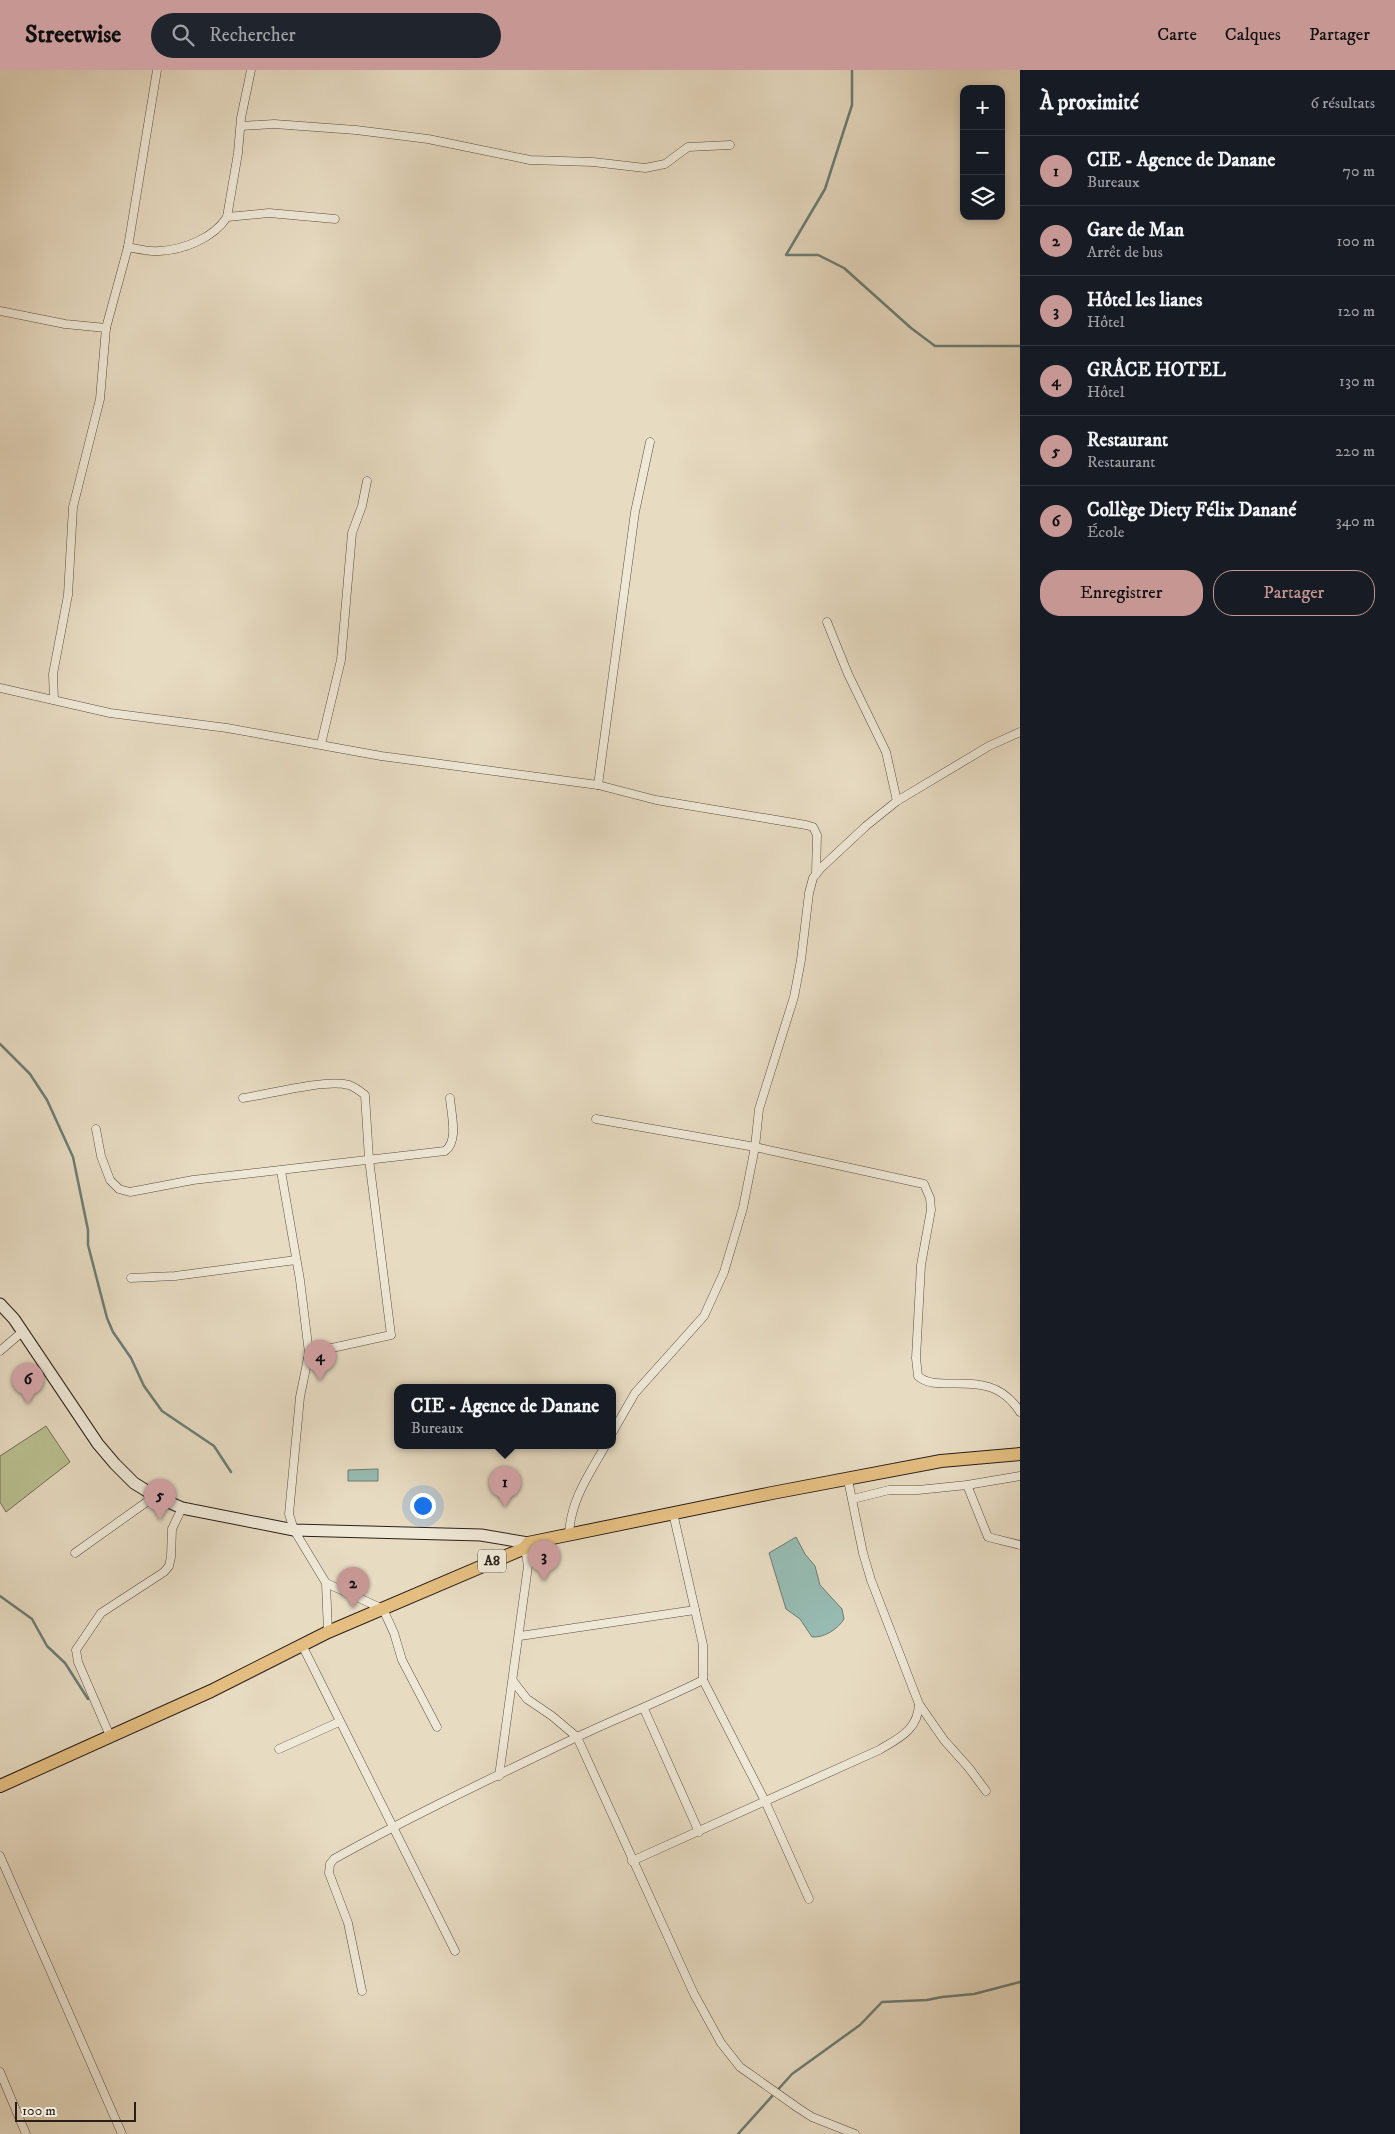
<!DOCTYPE html>
<html lang="fr">
<head>
<meta charset="utf-8">
<style>
  body { margin:0; font-family:"IM FELL DW Pica",serif; background:#20242c; color:#f1f3f6 }
  .controls { position:absolute; right:15px; top:15px; display:grid; overflow:hidden; border-radius:10px; box-shadow:0 2px 8px #0003 }
  .controls button { width:45px; height:45px; display:grid; place-items:center; padding:0; border:0; border-bottom:1px solid #363941; background:#171b24; color:#f1f3f6; font:25px sans-serif }
  .scale { position:absolute; left:15px; bottom:12px; width:121px; box-sizing:border-box; padding-left:5px; border:2px solid #2a1f18; border-top:0; font-size:14px; line-height:18px; white-space:nowrap; color:#2a1f18; -webkit-text-stroke:4px #efe8d7; paint-order:stroke }
  .you { position:absolute; left:422px; top:1435px; width:18px; height:18px; margin:-12px; border:4px solid #fff; border-radius:50%; background:#1a73e8; box-shadow:0 0 0 8px #1a73e833 }
  .badge { display:grid; place-items:center; width:32px; height:32px; border-radius:50%; background:#c59692; color:#111; font-size:16px; font-weight:700 }
  .pin { position:absolute; translate:-50% -41px; filter:drop-shadow(0 1px 2px #0008) }
  .pin::after { content:''; position:absolute; top:26px; width:18px; height:15px; background:inherit; clip-path:polygon(0 0,100% 0,50% 100%) }
  .popup { position:absolute; left:394px; top:1314px; width:222px; height:65px; box-sizing:border-box; display:grid; place-content:center; border-radius:10px; background:#171b24; filter:drop-shadow(0 1px 4px #0005); font-size:16px; white-space:nowrap; color:#9ea1a6 }
  .popup b { font-size:19px; color:#f1f3f6 }
  .popup::after { content:''; position:absolute; left:50%; top:100%; margin-left:-10px; border:10px solid transparent; border-top-color:#171b24 }
  .list { margin:0; padding:0; list-style:none }
  h2 { display:flex; justify-content:space-between; align-items:center; height:65px; margin:0; padding:0 20px; font-size:21px }
  h2 small { font-size:16px; font-weight:400; color:#9ea1a6 }
  .list li { display:grid; grid-template-columns:32px 1fr auto; gap:15px; align-items:center; box-sizing:border-box; height:70px; padding:0 20px; border-top:1px solid #363941 }
  .list b { display:block; font-size:19px; white-space:nowrap }
  .list p { margin:0; font-size:16px; white-space:nowrap; color:#9ea1a6 }
  .list em { font-size:16px; font-style:normal; color:#9ea1a6 }
  .actions { display:flex; gap:10px; padding:15px 20px }
  .actions a { flex:1; padding:11px 0; border:1px solid #c59692; border-radius:20px; text-align:center; font-size:18px; color:#c59692 }
  .actions .main { background:#c59692; color:#111 }
  .icon { flex:none; width:28px; height:28px; fill:none; stroke:currentColor; stroke-width:2; stroke-linecap:round; stroke-linejoin:round }
  .map { position:relative; flex:none; width:1020px; height:2064px; overflow:hidden }
  header { display:flex; align-items:center; gap:30px; box-sizing:border-box; height:70px; padding:0 25px; background:#c59692; color:#111 }
  header strong { font-size:24px }
  nav { display:flex; gap:28px; margin-inline-start:auto; font-size:18px }
  .search { width:350px; height:45px; background:#20242c; display:flex; align-items:center; gap:12px; box-sizing:border-box; padding:0 18px; border-radius:28px; color:#9ea1a6; font-size:19px }
  main { display:flex }
  aside { flex:1; background:#171b24 }
  .map>svg:first-child { display:block }
</style>
</head>
<body>
<header>
<strong>Streetwise</strong>
<div class="search"><svg class="icon" aria-label="search" viewBox="0 0 24 24"><circle cx="10" cy="10" r="6"/><path d="M15 15l6 6"/></svg>Rechercher</div>
<nav><a>Carte</a><a>Calques</a><a>Partager</a></nav>
</header>
<main>
<div class="map">
<svg width="1020" height="2064" viewBox="0 0 1020 2064">
  <rect width="100%" height="100%" fill="#e7dbc2"/>
  <filter id="stains"><feTurbulence type="fractalNoise" baseFrequency=".004" numOctaves="4"/><feColorMatrix values="0 0 0 0 .2 0 0 0 0 .09 0 0 0 0 .02 0 0 0 .5 -.17"/></filter>
  <radialGradient id="worn" r=".72"><stop offset=".6" stop-color="#630" stop-opacity="0"/><stop offset="1" stop-color="#630" stop-opacity=".3"/></radialGradient>
  <path fill="#b9bf90" stroke="#726f54" d="M 46,1356 L 70,1392 L 6,1442 L 0,1432 L 0,1386 Z"/>
  <g fill="#97bbb2" stroke="#6b7d74">
    <path d="M 378,1399 L 378,1411 L 348,1411 L 348,1400 Z"/>
    <path d="M 796,1467 L 805,1484 L 815,1496 L 820,1515 L 842,1539 L 844,1549 C 838,1559 824,1568 812,1567 L 800,1549 L 786,1539 L 769,1483 Z"/>
  </g>
  <g fill="none" stroke-linecap="round" stroke-linejoin="round">
    <g stroke="#6b7d74" stroke-width="2.5">
      <path d="M 852,0 L 852,35 L 825,119 L 786,185 L 818,185 L 844,198 L 911,258 L 935,276 L 1020,276"/>
      <path d="M 0,974 L 30,1004 L 47,1030 L 73,1087 L 88,1160 L 88,1175 L 107,1248 L 113,1262 L 131,1288 L 144,1316 L 162,1341 L 214,1376 L 231,1402"/>
      <path d="M 0,1526 L 32,1549 L 47,1576 L 65,1593 L 88,1629"/>
      <path d="M 738,2064 L 792,2004 L 860,1955 L 882,1932 L 927,1930 L 942,1927 L 974,1924 L 1020,1912"/>
    </g>
    <defs>
      <g id="street">
        <path d="M 241,56 L 274,54 L 356,60 L 428,69 L 530,90 L 593,92 L 645,98 L 665,94 L 688,77 L 730,75"/>
        <path d="M 227,147 L 269,143 L 335,149"/>
        <path d="M 128,177 C 138,179 149,182 159,181 C 183,180 214,168 227,147 L 238,83 L 241,48 L 251,0"/>
        <path d="M 0,241 L 65,254 L 106,258"/>
        <path d="M 827,552 L 848,604 L 886,682 L 897,731"/>
        <path d="M 0,618 L 110,643 L 227,658 L 381,686 L 598,715 L 656,730 L 806,755 L 813,757 L 817,765 L 816,804"/>
        <path d="M 54,630 L 53,604 L 68,525 L 73,437 L 100,329 L 106,258 L 128,177 L 157,0"/>
        <path d="M 321,674 L 341,590 L 352,463 L 362,436 L 367,411"/>
        <path d="M 598,715 L 635,442 L 650,372"/>
        <path d="M 243,1028 C 271,1024 323,1009 349,1015 C 355,1017 360,1021 365,1025 L 369,1089 L 391,1265 L 309,1283 L 300,1327 L 289,1444 L 294,1460 L 326,1513 L 328,1562"/>
        <path d="M 596,1049 L 755,1077 L 924,1114 L 930,1128 L 931,1140 L 921,1195 L 916,1288 L 918,1306 C 939,1326 990,1294 1020,1342"/>
        <path d="M 96,1059 L 101,1086 L 110,1110 L 119,1119 L 130,1122 L 193,1110 L 445,1081 C 459,1071 451,1044 450,1028"/>
        <path d="M 281,1101 L 300,1210 L 309,1283"/>
        <path d="M 131,1208 L 175,1206 L 296,1190"/>
        <path d="M 0,1281 L 22,1262"/>
        <path d="M 612,1363 L 635,1323 L 704,1246 L 724,1202 L 743,1138 L 755,1077 L 759,1039 L 794,927 L 801,890 L 809,823 L 813,808 L 821,798 L 866,756 L 897,731 L 989,676 L 1020,662"/>
        <path d="M 848,1410 L 863,1483 L 871,1510 L 919,1634 L 944,1670 L 969,1698 L 986,1721"/>
        <path d="M 967,1415 L 988,1467 L 1020,1475"/>
        <path d="M 853,1429 L 889,1420 L 918,1420 L 967,1415 L 1020,1406"/>
        <path d="M 569,1464 C 571,1429 589,1405 605,1376"/>
        <path d="M 75,1483 L 155,1426"/>
        <path d="M 326,1513 L 383,1539 L 394,1563 L 402,1590 L 437,1657"/>
        <path d="M 520,1566 L 695,1540"/>
        <path d="M 303,1577 L 455,1881"/>
        <path d="M 703,1610 L 765,1731 L 809,1829"/>
        <path d="M 513,1611 L 527,1629 L 552,1646 L 577,1667 L 694,1924 L 721,1973 L 740,1997 L 798,2038 L 812,2047 L 855,2064"/>
        <path d="M 644,1639 L 699,1762"/>
        <path d="M 110,1666 L 78,1592 L 76,1580 L 101,1543 L 164,1502 L 169,1496 L 171,1487 L 172,1459 L 182,1438"/>
        <path d="M 279,1679 L 339,1652"/>
        <path d="M 499,1706 L 528,1496 L 525,1478"/>
        <path d="M 0,1786 L 122,2064"/>
        <path d="M 632,1791 L 879,1680 C 899,1668 918,1660 919,1634"/>
        <path d="M 362,1921 L 348,1853 L 329,1803 L 330,1794 L 334,1789 C 413,1745 494,1707 575,1668 C 617,1648 661,1631 703,1610 L 703,1575 L 673,1443"/>
        <path d="M 0,2002 L 26,2064"/>
      </g>
      <path id="secondary" d="M 0,1234 L 14,1249 L 98,1374 L 115,1394 L 134,1413 L 155,1426 L 182,1438 L 294,1460 L 481,1465 L 528,1473"/>
      <path id="primary" d="M 0,1716 L 211,1621 L 328,1562 L 525,1478 L 528,1473 L 772,1423 L 941,1391 L 1020,1384"/>
    </defs>
    <use href="#street" stroke="#594e42" stroke-width="9"/>
    <use href="#secondary" stroke="#2a1f18" stroke-width="13"/>
    <use href="#primary" stroke="#2a1f18" stroke-width="14"/>
    <use href="#street" stroke="#efe8d7" stroke-width="8"/>
    <use href="#secondary" stroke="#efe8d7" stroke-width="11"/>
    <use href="#primary" stroke="#e4be81" stroke-width="12"/>
  </g>
  <g text-anchor="middle" dominant-baseline="central" stroke-width="4" stroke-linejoin="round" paint-order="stroke">
    <rect fill="#efe8d7" stroke="#655b51" stroke-width="1" x="478" y="1479.5" width="28" height="23" rx="4"/>
    <g font-size="14" font-weight="bold" fill="#2a1f18">
      <text x="492" y="1491">A8</text>
    </g>
  </g>
  <rect width="100%" height="100%" filter="url(#stains)"/>
  <rect width="100%" height="100%" fill="url(#worn)"/>
</svg>
<div class="controls">
<button>+</button>
<button>−</button>
<button><svg class="icon" aria-label="layers" viewBox="0 0 24 24"><path d="M12 4l9 5-9 5-9-5zM3 14l9 5 9-5"/></svg></button>
</div>
<div class="scale">100 m</div>
<div class="you"></div>
<div class="pin badge" style="left:505px;top:1437px">1</div>
<div class="popup"><b>CIE - Agence de Danane</b>Bureaux</div>
<div class="pin badge" style="left:353px;top:1538px">2</div>
<div class="pin badge" style="left:544px;top:1511px">3</div>
<div class="pin badge" style="left:320px;top:1311px">4</div>
<div class="pin badge" style="left:160px;top:1450px">5</div>
<div class="pin badge" style="left:28px;top:1334px">6</div>
</div>
<aside>
<h2>À proximité<small>6 résultats</small></h2>
<ul class="list">
<li><span class="badge">1</span><div><b>CIE - Agence de Danane</b><p>Bureaux</p></div><em>70 m</em></li>
<li><span class="badge">2</span><div><b>Gare de Man</b><p>Arrêt de bus</p></div><em>100 m</em></li>
<li><span class="badge">3</span><div><b>Hôtel les lianes</b><p>Hôtel</p></div><em>120 m</em></li>
<li><span class="badge">4</span><div><b>GRÂCE HOTEL</b><p>Hôtel</p></div><em>130 m</em></li>
<li><span class="badge">5</span><div><b>Restaurant</b><p>Restaurant</p></div><em>220 m</em></li>
<li><span class="badge">6</span><div><b>Collège Diety Félix Danané</b><p>École</p></div><em>340 m</em></li>
</ul>
<div class="actions"><a class="main">Enregistrer</a><a>Partager</a></div>
</aside>
</main>
</body>
</html>
